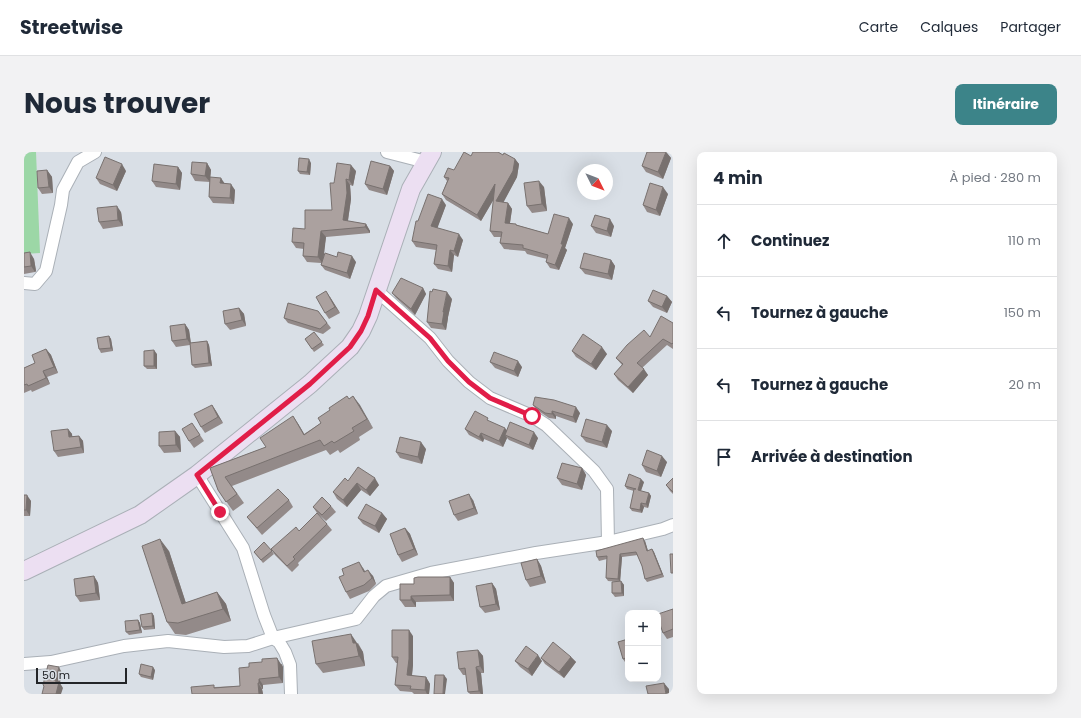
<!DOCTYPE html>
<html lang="fr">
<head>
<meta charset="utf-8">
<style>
  body { margin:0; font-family:Poppins,sans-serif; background:#f2f2f3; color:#1f2937 }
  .controls { position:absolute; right:12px; bottom:12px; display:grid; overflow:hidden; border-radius:8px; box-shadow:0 4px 16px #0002 }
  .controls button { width:36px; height:36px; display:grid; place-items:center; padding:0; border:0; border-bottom:1px solid #e0e1e3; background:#fff; color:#1f2937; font:20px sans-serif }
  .compass { position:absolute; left:553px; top:12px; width:36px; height:36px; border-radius:50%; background:#fff; box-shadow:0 4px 16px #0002; rotate:132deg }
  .scale { position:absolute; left:12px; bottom:10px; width:91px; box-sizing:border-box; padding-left:4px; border:2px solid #232528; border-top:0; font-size:11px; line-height:14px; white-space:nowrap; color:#232528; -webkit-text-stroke:3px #d9dfe6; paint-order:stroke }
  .stop { position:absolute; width:12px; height:12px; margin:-9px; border:3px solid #e11d48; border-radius:50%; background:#fff }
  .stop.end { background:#e11d48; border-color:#fff; box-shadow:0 1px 4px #0008 }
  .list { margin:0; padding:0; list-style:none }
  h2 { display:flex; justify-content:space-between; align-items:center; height:52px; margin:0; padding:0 16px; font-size:17px }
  h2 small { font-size:13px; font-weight:400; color:#747a83 }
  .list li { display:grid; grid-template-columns:26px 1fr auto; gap:12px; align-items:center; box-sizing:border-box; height:72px; padding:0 16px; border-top:1px solid #e0e1e3 }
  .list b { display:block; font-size:15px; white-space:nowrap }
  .list em { font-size:13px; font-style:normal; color:#747a83 }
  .icon { flex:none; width:22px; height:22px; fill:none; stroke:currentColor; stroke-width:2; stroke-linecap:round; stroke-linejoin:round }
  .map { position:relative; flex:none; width:649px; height:542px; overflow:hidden; border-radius:8px }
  header { display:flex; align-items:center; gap:24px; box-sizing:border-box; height:56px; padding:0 20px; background:#fff; border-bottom:1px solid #e0e1e3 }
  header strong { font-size:19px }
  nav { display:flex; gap:22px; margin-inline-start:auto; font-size:14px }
  .intro { display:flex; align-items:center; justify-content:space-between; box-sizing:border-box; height:96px; padding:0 24px }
  h1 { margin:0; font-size:28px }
  .button { padding:10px 18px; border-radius:8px; background:#3c8489; color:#fff; font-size:14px; font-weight:700 }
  main { display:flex; gap:24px; padding:0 24px }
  aside { flex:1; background:#fff; border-radius:8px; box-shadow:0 4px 16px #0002 }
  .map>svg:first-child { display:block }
</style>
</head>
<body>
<header>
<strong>Streetwise</strong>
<nav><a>Carte</a><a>Calques</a><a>Partager</a></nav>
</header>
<div class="intro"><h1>Nous trouver</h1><a class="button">Itinéraire</a></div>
<main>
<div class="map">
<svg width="649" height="542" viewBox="0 0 649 542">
  <rect width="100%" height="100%" fill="#d9dfe6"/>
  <path fill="#9cd7a6" d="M 0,0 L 12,0 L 16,101 L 0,102 Z"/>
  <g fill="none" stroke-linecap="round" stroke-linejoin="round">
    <defs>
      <g id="minor">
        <path d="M 363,0 L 402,10"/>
        <path d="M 0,131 L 11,132 L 22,119 L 37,53 L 39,38 L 54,10 L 71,0"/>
        <path d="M 352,138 L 406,186 L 424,209 L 445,230 L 466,246 L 508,264 L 522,273 L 570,319 L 583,337 L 584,390"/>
        <path d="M 173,323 L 219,396 L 240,463 L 249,486 L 255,490 L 261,500 L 266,513 L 267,542"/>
        <path d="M 0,512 L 27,510 L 100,494 L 144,489 L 200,495 L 224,494 L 249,486 L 332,467 L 350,444 L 362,434 L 407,421 L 512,401 L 584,390 L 639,377 L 649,373"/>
      </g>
      <path id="secondary" d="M 0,419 L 116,363 L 173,323 L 286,232 L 326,195 L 337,179 L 344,164 L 387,37 L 408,0"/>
    </defs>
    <use href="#minor" stroke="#aab0b7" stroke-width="14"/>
    <use href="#secondary" stroke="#aab0b7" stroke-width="20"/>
    <use href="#minor" stroke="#fff" stroke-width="12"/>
    <use href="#secondary" stroke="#ecdff2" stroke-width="18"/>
  </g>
  <g fill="#938a89">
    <path d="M 642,0 L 647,6 L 639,27 L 622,20 L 618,14 Z"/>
    <path d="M 479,3 L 491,7 L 495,12 L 493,25 L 479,50 L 484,51 L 488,57 L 486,71 L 524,82 L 549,72 L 541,96 L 543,98 L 535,118 L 526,116 L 522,110 L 523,107 L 503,102 L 501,99 L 480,97 L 476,91 L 477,85 L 470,85 L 466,79 L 470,47 L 457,69 L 422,48 L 418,42 L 423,29 L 420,25 L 430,18 L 447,4 Z"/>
    <path d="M 183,11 L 187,18 L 186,25 L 201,32 L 211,38 L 210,52 L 189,51 L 185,45 L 186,30 L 171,29 L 167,22 Z"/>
    <path d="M 287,11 L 286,23 L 276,22 L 274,19 Z"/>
    <path d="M 366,14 L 370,19 L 363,43 L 345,38 L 341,32 Z"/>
    <path d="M 154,15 L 158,21 L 156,38 L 132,35 L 128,29 Z"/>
    <path d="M 23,18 L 28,25 L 29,41 L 18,42 L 14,36 Z"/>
    <path d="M 102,19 L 93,39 L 76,32 L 72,26 Z"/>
    <path d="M 332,19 L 329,34 L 326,33 L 327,47 L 324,69 L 342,72 L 346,79 L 346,81 L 302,85 L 299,104 L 313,105 L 332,110 L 326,127 L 301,118 L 297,113 L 297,111 L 283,110 L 279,104 L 280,97 L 272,96 L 268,90 L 281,77 L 308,58 L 310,31 Z"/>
    <path d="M 520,35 L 523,59 L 508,61 L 503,54 Z"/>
    <path d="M 644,42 L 636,64 L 623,60 L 619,53 Z"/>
    <path d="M 422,53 L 413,76 L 439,88 L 434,105 L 430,103 L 428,120 L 414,117 L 410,112 L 412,98 L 392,95 L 388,89 L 394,69 Z"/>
    <path d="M 97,60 L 99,74 L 79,77 L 75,70 Z"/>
    <path d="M 567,74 L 590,74 L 587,85 L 572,81 Z"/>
    <path d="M 0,101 L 10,107 L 12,119 L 11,120 L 0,122 Z"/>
    <path d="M 587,108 L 591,114 L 588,128 L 561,122 L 556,116 Z"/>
    <path d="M 399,136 L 402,142 L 391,163 L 372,146 L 368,141 Z"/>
    <path d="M 643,144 L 648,150 L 643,161 L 629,155 L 624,149 Z"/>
    <path d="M 306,145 L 316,161 L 305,167 L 301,161 Z"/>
    <path d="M 428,147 L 424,165 L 424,166 L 422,178 L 407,176 L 403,170 Z"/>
    <path d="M 215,156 L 220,162 L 222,174 L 206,178 L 201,172 Z"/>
    <path d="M 294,159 L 307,176 L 299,182 L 264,171 L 260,166 Z"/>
    <path d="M 649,171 L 649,197 L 643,193 L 618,216 L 624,223 L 609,241 L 594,228 L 590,222 L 598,213 L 592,206 Z"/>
    <path d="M 161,172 L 165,178 L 167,191 L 183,189 L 185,193 L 188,214 L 171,216 L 168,213 L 166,193 L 152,195 L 148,189 Z"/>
    <path d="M 290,180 L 300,193 L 290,200 L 281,187 Z"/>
    <path d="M 85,184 L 87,187 L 89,199 L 77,201 L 75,197 Z"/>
    <path d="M 22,197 L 27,203 L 34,221 L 23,225 L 26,232 L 8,240 L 7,238 L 0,241 L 0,216 L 11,211 Z"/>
    <path d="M 548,199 L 583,202 L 572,218 L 552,205 Z"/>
    <path d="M 133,202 L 133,217 L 123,217 L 120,214 Z"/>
    <path d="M 466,210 L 498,215 L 494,225 L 471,216 Z"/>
    <path d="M 329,244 L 349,276 L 335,285 L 336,288 L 316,301 L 314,298 L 306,303 L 302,298 L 208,334 L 220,351 L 209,359 L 194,338 L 186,316 L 242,295 L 269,264 L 280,282 L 297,271 L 325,247 Z"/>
    <path d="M 188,253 L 192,259 L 199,271 L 181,281 L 177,275 Z"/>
    <path d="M 509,253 L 556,261 L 552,271 L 532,264 L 532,267 L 525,266 L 513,258 Z"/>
    <path d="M 467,270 L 483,278 L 514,286 L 509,298 L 485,288 L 483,286 L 479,295 L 460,287 L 459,290 L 445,283 L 441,277 Z"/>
    <path d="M 44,277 L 48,282 L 48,284 L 55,284 L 59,289 L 60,301 L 34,305 L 30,299 Z"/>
    <path d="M 172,277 L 180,289 L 170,296 L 165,289 Z"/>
    <path d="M 151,279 L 156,285 L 157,300 L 140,301 L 135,294 Z"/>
    <path d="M 588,279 L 583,296 L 562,290 L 557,284 Z"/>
    <path d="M 402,297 L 398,312 L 376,306 L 372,300 Z"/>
    <path d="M 643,310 L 637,325 L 622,320 L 618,313 Z"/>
    <path d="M 558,316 L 562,323 L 558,338 L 538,333 L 533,326 Z"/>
    <path d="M 649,326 L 649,342 L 646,339 L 642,333 Z"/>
    <path d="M 324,329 L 355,333 L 346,344 L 337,338 L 323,355 L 313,347 L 309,340 Z"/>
    <path d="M 620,330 L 617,339 L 625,341 L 627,344 L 624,356 L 620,355 L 618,361 L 608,359 L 606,356 L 610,339 L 603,337 L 601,334 Z"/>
    <path d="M 0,343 L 7,349 L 6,364 L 0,364 Z"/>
    <path d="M 265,348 L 269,355 L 238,383 L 223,365 Z"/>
    <path d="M 449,348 L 454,362 L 434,369 L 430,363 Z"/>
    <path d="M 307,354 L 312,360 L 302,369 L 293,361 L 289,355 Z"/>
    <path d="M 358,361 L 363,367 L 355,381 L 339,372 L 334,366 Z"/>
    <path d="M 303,372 L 308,378 L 274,411 L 275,413 L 268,420 L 251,403 L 247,397 L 275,379 Z"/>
    <path d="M 381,376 L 386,382 L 394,403 L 378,410 L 374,403 Z"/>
    <path d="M 621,389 L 624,399 L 628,397 L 630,400 L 640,425 L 623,430 L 621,427 L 618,414 L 614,403 L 598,405 L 596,430 L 597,429 L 600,433 L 600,444 L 591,445 L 588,441 L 594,430 L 584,429 L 582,426 L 583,407 L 575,409 L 573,405 Z"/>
    <path d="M 145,399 L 162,451 L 193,440 L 202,452 L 207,469 L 162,483 L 151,482 L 143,470 Z"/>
    <path d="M 248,399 L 250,402 L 239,411 L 230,400 Z"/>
    <path d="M 513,407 L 517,414 L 522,431 L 506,435 L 502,428 Z"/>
    <path d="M 339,416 L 341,419 L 349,424 L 352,432 L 345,439 L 326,447 L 322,440 Z"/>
    <path d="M 70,424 L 74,431 L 76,448 L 56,450 L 52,444 Z"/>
    <path d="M 426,425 L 430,431 L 430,449 L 392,450 L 392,455 L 381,455 L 376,448 L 390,432 Z"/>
    <path d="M 468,431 L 472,437 L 476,458 L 461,461 L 456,455 Z"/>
    <path d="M 649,457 L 649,485 L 643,487 L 639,481 Z"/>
    <path d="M 128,461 L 130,464 L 131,477 L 120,478 L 118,475 Z"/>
    <path d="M 114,468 L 116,471 L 118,481 L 105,483 L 102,480 Z"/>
    <path d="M 389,484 L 389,513 L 388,524 L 402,525 L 406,532 L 405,542 L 390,542 L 388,540 L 376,539 L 371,533 L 374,511 L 372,511 L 368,505 Z"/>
    <path d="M 604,487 L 604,513 L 603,513 L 599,507 Z"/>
    <path d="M 334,491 L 339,500 L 341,514 L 299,521 L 292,512 Z"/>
    <path d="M 454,498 L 459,504 L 460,521 L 457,521 L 459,542 L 446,542 L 444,540 L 442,523 L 439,523 L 435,517 Z"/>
    <path d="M 547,505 L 552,510 L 540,526 L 521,512 L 517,506 Z"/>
    <path d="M 491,509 L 518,509 L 508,524 L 496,515 Z"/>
    <path d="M 258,512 L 259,515 L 259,531 L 239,533 L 239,537 L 238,537 L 239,542 L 168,542 L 191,535 L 216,534 L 225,515 Z"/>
    <path d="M 131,518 L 129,528 L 117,525 L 115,522 Z"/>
  </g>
  <g fill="#78716f">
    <path d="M 642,0 L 647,6 L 639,27 L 634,20 Z"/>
    <path d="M 285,7 L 287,11 L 286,23 L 283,20 Z"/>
    <path d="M 491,7 L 495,12 L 493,25 L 477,55 L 472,49 Z"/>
    <path d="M 183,11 L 187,18 L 186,30 L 181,24 Z"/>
    <path d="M 98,12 L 102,19 L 93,39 L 89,33 Z"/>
    <path d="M 327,13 L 332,19 L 329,34 L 325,28 Z"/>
    <path d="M 366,14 L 370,19 L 363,43 L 359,37 Z"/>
    <path d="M 154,15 L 158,21 L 156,38 L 152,32 Z"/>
    <path d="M 23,18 L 28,25 L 29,41 L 25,35 Z"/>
    <path d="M 197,26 L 201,32 L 196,31 Z"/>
    <path d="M 322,27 L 326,33 L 327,47 L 323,74 L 319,68 Z"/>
    <path d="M 515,29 L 520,35 L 523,59 L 518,52 Z"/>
    <path d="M 207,32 L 211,38 L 210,52 L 206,46 Z"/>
    <path d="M 471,32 L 475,38 L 457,69 L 453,63 Z"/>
    <path d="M 639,35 L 644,42 L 636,64 L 632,58 Z"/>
    <path d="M 418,47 L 422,53 L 412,80 L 407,74 Z"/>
    <path d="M 484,51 L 488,57 L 485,77 L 481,71 Z"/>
    <path d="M 93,54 L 97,60 L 99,74 L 94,68 Z"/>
    <path d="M 545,66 L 549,72 L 541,96 L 543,98 L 535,118 L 531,113 L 537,92 Z"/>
    <path d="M 586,67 L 590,74 L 587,85 L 583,79 Z"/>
    <path d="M 342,72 L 346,79 L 346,81 L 341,75 Z"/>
    <path d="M 297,79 L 302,85 L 299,112 L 294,105 Z"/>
    <path d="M 435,82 L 439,88 L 434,105 L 430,99 Z"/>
    <path d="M 426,98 L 430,103 L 428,120 L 424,114 Z"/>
    <path d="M 6,100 L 10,107 L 12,119 L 11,120 L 7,114 Z"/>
    <path d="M 328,104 L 332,110 L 326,127 L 323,121 Z"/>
    <path d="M 587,108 L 591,114 L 588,128 L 584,122 Z"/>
    <path d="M 399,136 L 402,142 L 391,163 L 387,157 Z"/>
    <path d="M 302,139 L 306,145 L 316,161 L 311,155 Z"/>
    <path d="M 423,140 L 428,147 L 424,165 L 424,166 L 422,178 L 418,172 L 419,160 Z"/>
    <path d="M 643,144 L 648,150 L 643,161 L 638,155 Z"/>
    <path d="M 215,156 L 220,162 L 222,174 L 218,168 Z"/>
    <path d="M 161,172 L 165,178 L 167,193 L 163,187 Z"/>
    <path d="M 85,184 L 87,187 L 89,199 L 87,196 Z"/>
    <path d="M 183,189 L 185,193 L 188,214 L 185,211 Z"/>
    <path d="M 578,195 L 583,202 L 572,218 L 567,212 Z"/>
    <path d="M 22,197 L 27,203 L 34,221 L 30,215 Z"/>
    <path d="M 130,198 L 133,202 L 133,217 L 130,214 Z"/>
    <path d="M 494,209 L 498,215 L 494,225 L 490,219 Z"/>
    <path d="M 620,217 L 624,223 L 609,241 L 604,235 Z"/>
    <path d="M 19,219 L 23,225 L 26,232 L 22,226 Z"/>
    <path d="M 329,244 L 336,253 L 349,276 L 343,267 Z"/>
    <path d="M 188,253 L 192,259 L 199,271 L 194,265 Z"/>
    <path d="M 552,255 L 556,261 L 552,271 L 549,265 Z"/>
    <path d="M 528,259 L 532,264 L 532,267 L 528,262 Z"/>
    <path d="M 269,264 L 275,273 L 286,292 L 280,283 Z"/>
    <path d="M 583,273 L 588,279 L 583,296 L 578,290 Z"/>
    <path d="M 481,276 L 485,282 L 481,283 L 483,286 L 479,295 L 475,289 Z"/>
    <path d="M 44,277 L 48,282 L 49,290 L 45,285 Z"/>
    <path d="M 151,279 L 156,285 L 157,300 L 152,293 Z"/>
    <path d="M 510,280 L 514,286 L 509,298 L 505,293 Z"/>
    <path d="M 457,281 L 460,287 L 459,290 L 455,285 Z"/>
    <path d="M 55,284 L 59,289 L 60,301 L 57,295 Z"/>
    <path d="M 397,290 L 402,297 L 398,312 L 394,305 Z"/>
    <path d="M 638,304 L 643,310 L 637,325 L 633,319 Z"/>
    <path d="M 558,316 L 562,323 L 558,338 L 553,332 Z"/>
    <path d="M 351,326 L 355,333 L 346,344 L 342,338 Z"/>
    <path d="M 617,327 L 620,330 L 616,341 L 614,338 Z"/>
    <path d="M 333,331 L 337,338 L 323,355 L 319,348 Z"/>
    <path d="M 625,341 L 627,344 L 624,356 L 622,352 Z"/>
    <path d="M 445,342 L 449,348 L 454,362 L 450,356 Z"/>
    <path d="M 3,343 L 7,349 L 6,364 L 2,358 Z"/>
    <path d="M 617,351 L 620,355 L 618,361 L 616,358 Z"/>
    <path d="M 358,361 L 363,367 L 355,381 L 351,374 Z"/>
    <path d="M 381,376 L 386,382 L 394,403 L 390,397 Z"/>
    <path d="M 619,386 L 621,389 L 625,402 L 623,399 Z"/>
    <path d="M 136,387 L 145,399 L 166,464 L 158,452 Z"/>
    <path d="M 628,397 L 630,400 L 640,425 L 638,422 Z"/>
    <path d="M 596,402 L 598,405 L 596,430 L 594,427 Z"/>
    <path d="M 513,407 L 517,414 L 522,431 L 517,424 Z"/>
    <path d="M 335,410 L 339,416 L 344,426 L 340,420 Z"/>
    <path d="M 344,418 L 349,424 L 352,432 L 348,426 Z"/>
    <path d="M 70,424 L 74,431 L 76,448 L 72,441 Z"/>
    <path d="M 426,425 L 430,431 L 430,449 L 426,443 Z"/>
    <path d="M 597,429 L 600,433 L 600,444 L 598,441 Z"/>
    <path d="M 468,431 L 472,437 L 476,458 L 472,452 Z"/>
    <path d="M 193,440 L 202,452 L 207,469 L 199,457 Z"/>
    <path d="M 387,444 L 392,450 L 392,455 L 387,448 Z"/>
    <path d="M 128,461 L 130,464 L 131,477 L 129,474 Z"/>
    <path d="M 114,468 L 116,471 L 118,481 L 116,478 Z"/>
    <path d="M 385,478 L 389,484 L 389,513 L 387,530 L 383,523 Z"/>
    <path d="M 327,482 L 339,500 L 341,514 L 335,504 L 329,491 Z"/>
    <path d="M 454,498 L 459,504 L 460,521 L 456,514 Z"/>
    <path d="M 514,503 L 518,509 L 508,524 L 504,517 Z"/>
    <path d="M 547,505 L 552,510 L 540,526 L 535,520 Z"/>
    <path d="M 253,506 L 259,515 L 259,531 L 255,525 Z"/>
    <path d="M 35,515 L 38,521 L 36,531 L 39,536 L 37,542 L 32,542 L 31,529 Z"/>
    <path d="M 129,515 L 131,518 L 129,528 L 127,525 Z"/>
    <path d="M 452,515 L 457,521 L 459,542 L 457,542 L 455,539 Z"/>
    <path d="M 420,523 L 423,527 L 421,542 L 419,542 Z"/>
    <path d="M 402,525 L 406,532 L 405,542 L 403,542 L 401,538 Z"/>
    <path d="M 235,527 L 239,533 L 239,537 L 235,531 Z"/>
    <path d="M 234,531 L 238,537 L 239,542 L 235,542 Z"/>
    <path d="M 640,531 L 645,537 L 645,542 L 642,542 Z"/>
  </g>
  <g fill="#aba19f" stroke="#78716f">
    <path d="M 440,0 L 447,4 L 449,0 L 474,0 L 479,3 L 480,1 L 491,7 L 489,19 L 472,49 L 484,51 L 481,71 L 492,72 L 492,73 L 524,82 L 530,62 L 545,66 L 537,92 L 539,92 L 531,113 L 522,110 L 524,103 L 499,96 L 499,93 L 476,91 L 478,80 L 466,79 L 471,32 L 453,63 L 418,42 L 425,26 L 420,25 L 424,16 L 430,18 Z"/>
    <path d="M 623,0 L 642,0 L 634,20 L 618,14 Z"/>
    <path d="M 81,5 L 98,12 L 89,33 L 72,26 Z"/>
    <path d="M 275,6 L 285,7 L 283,20 L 274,19 Z"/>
    <path d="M 347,9 L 366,14 L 359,37 L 341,32 Z"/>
    <path d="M 168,10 L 183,11 L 181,24 L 167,22 Z"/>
    <path d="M 313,11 L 327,13 L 325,28 L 322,27 L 323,41 L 319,68 L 342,72 L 341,75 L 297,79 L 294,105 L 279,104 L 280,91 L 268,90 L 269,76 L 281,77 L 281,58 L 308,58 L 306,31 L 310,31 Z"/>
    <path d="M 130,12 L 154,15 L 152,32 L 128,29 Z"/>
    <path d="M 23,18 L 25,35 L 14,36 L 13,19 Z"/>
    <path d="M 186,25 L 197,26 L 196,31 L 207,32 L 206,46 L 185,45 Z"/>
    <path d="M 515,29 L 518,52 L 503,54 L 500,31 Z"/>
    <path d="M 626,31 L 639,35 L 632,58 L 619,53 Z"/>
    <path d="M 404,42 L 418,47 L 407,74 L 435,82 L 430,99 L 426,98 L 424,114 L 410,112 L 413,93 L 388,89 L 392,69 L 394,69 Z"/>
    <path d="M 93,54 L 94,68 L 75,70 L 73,56 Z"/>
    <path d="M 571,63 L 586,67 L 583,79 L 567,74 Z"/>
    <path d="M 6,100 L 7,113 L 7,114 L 0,115 L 0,101 Z"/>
    <path d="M 314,100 L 328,104 L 323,121 L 297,113 L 301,101 L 313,105 Z"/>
    <path d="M 560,101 L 587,108 L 584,122 L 556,116 Z"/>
    <path d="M 377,126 L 399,136 L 387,157 L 368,141 Z"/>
    <path d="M 409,137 L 423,140 L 419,160 L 420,160 L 418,172 L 403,170 L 406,139 L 408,140 Z"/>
    <path d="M 629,138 L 643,144 L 638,155 L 624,149 Z"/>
    <path d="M 302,139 L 311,155 L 301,161 L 292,145 Z"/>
    <path d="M 264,151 L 294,159 L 303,171 L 296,177 L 260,166 Z"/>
    <path d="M 215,156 L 218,168 L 201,172 L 199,159 Z"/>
    <path d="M 637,164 L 649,171 L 649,191 L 648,192 L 639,187 L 613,211 L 620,217 L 604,235 L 590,222 L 599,212 L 592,206 L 603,193 L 620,178 L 626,185 Z"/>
    <path d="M 161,172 L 163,187 L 148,189 L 146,174 Z"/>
    <path d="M 290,180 L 298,190 L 288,197 L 281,187 Z"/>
    <path d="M 559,182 L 578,195 L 567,212 L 548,199 Z"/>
    <path d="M 85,184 L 87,196 L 75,197 L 73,186 Z"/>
    <path d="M 183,189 L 185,211 L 168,213 L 166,191 Z"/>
    <path d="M 22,197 L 30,215 L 19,219 L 22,226 L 4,234 L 3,232 L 0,233 L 0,216 L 11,211 L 8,203 Z"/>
    <path d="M 130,198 L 130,214 L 120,214 L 120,199 Z"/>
    <path d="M 470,200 L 494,209 L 490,219 L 466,210 Z"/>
    <path d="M 323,244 L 325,247 L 329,244 L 343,267 L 328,276 L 330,279 L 310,291 L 308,289 L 300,294 L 296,288 L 201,325 L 213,342 L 202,350 L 194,338 L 186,316 L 242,295 L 236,286 L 269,264 L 280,283 L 297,271 L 294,266 L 306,258 L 305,256 Z"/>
    <path d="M 511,245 L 530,248 L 552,255 L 549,265 L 528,259 L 528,262 L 521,261 L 509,253 Z"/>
    <path d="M 188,253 L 194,265 L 177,275 L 170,262 Z"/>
    <path d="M 451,259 L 464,266 L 463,268 L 481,276 L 475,289 L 457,281 L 455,285 L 441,277 Z"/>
    <path d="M 562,267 L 583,273 L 578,290 L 557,284 Z"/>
    <path d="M 486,270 L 510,280 L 505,293 L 481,283 Z"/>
    <path d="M 168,271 L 176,283 L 165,289 L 158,277 Z"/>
    <path d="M 44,277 L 45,285 L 55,284 L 57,295 L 30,299 L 27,279 Z"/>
    <path d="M 151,279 L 152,293 L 135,294 L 135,280 Z"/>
    <path d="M 376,285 L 397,290 L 394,305 L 372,300 Z"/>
    <path d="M 623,298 L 638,304 L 633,319 L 618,313 Z"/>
    <path d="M 538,311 L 558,316 L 553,332 L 533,326 Z"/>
    <path d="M 334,315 L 351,326 L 342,338 L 333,331 L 319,348 L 309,340 L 321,326 L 324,329 Z"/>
    <path d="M 605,322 L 617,327 L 614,338 L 625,341 L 622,352 L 617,351 L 616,358 L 606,356 L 610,337 L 612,337 L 601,334 Z"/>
    <path d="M 649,326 L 649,340 L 642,333 Z"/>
    <path d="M 254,337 L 265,348 L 233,376 L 223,365 Z"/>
    <path d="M 445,342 L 450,356 L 430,363 L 425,349 Z"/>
    <path d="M 0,343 L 3,343 L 2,358 L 0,358 Z"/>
    <path d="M 298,345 L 307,354 L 298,363 L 289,355 Z"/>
    <path d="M 342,352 L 358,361 L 351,374 L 334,366 Z"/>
    <path d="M 293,361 L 303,372 L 269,405 L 271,407 L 263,414 L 247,397 L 272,375 L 275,379 Z"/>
    <path d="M 381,376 L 390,397 L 374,403 L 366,382 Z"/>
    <path d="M 619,386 L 623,399 L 628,397 L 638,422 L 621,427 L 618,414 L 612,400 L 596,402 L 594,427 L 582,426 L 583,404 L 573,405 L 572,399 Z"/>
    <path d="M 136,387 L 158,452 L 193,440 L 199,457 L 154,471 L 143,470 L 118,394 Z"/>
    <path d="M 240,390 L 248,399 L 237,408 L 230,400 Z"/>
    <path d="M 646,402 L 649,402 L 649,421 L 647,421 Z"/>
    <path d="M 513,407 L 517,424 L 502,428 L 497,411 Z"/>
    <path d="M 335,410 L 340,420 L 344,418 L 348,426 L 340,433 L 322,440 L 315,425 L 320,423 L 318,417 Z"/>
    <path d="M 70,424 L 72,441 L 52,444 L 50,427 Z"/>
    <path d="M 394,425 L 426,425 L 426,443 L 387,444 L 387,448 L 376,448 L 376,432 L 390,432 L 390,426 Z"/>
    <path d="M 597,429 L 598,441 L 588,441 L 588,430 Z"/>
    <path d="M 468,431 L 472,452 L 456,455 L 452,434 Z"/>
    <path d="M 649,457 L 649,477 L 639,481 L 634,467 L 634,462 Z"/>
    <path d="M 128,461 L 129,474 L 118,475 L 116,463 Z"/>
    <path d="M 114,468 L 116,478 L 102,480 L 101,469 Z"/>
    <path d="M 368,478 L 385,478 L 385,507 L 383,523 L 402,525 L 401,538 L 386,537 L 387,534 L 371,533 L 374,505 L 368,505 Z"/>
    <path d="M 327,482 L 329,491 L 332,491 L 335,504 L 292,512 L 288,489 Z"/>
    <path d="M 604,487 L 604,505 L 599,507 L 594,490 Z"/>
    <path d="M 529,490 L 547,505 L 535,520 L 517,506 Z"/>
    <path d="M 502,494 L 514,503 L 504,517 L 491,509 Z"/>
    <path d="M 454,498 L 456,514 L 452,515 L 455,539 L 444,540 L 441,516 L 435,517 L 433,500 Z"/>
    <path d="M 253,506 L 254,509 L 255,525 L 235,527 L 235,531 L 234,531 L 235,542 L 168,542 L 167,535 L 190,533 L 190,536 L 216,534 L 215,516 L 225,515 L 225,511 L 238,510 L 238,507 Z"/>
    <path d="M 117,512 L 129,515 L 127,525 L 115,522 Z"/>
    <path d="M 24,513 L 35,515 L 31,529 L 35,530 L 32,542 L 18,542 L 20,534 L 19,533 Z"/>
    <path d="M 411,523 L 420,523 L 419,542 L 410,542 Z"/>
    <path d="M 640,531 L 642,542 L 624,542 L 622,534 Z"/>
  </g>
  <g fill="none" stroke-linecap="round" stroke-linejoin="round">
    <path stroke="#e11d48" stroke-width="5" d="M 196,360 L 173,323 L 286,232 L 326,195 L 337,179 L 344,164 L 352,138 L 406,186 L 424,209 L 445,230 L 466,246 L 508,264"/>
  </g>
</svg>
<div class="controls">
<button>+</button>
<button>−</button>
</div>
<svg class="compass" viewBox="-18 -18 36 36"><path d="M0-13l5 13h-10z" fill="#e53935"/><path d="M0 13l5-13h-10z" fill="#747a83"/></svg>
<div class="scale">50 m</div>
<div class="stop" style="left:508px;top:264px"></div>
<div class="stop end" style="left:196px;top:360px"></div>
</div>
<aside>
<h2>4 min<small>À pied · 280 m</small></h2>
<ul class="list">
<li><svg class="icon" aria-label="ahead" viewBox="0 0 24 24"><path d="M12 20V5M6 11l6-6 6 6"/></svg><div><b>Continuez</b></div><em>110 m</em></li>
<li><svg class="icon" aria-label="left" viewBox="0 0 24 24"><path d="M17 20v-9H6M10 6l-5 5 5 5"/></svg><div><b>Tournez à gauche</b></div><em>150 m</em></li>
<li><svg class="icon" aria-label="left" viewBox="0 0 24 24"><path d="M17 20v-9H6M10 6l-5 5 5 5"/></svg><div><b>Tournez à gauche</b></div><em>20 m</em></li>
<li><svg class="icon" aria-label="arrive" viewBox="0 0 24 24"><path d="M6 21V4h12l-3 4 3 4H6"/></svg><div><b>Arrivée à destination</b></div></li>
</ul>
</aside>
</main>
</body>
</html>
